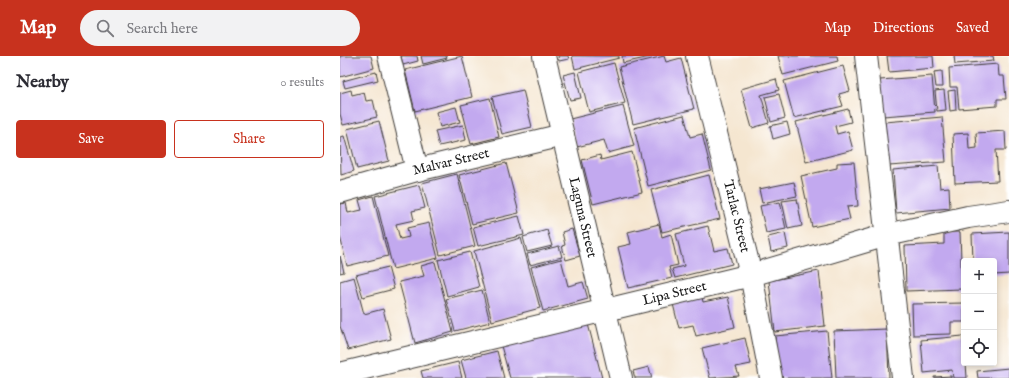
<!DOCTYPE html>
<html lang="en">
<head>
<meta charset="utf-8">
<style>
  body { margin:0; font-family:"IM FELL English",serif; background:#f2f2f3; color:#2b2b33 }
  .controls { position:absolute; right:12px; bottom:12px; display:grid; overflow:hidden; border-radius:4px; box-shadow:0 2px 6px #0003 }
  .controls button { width:36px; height:36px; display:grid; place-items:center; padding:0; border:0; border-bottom:1px solid #e1e1e2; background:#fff; color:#2b2b33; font:20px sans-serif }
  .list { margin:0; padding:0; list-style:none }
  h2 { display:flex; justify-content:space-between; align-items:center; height:52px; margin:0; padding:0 16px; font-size:17px }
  h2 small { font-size:13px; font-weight:400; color:#7c7c81 }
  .actions { display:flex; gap:8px; padding:12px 16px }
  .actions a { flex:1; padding:9px 0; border:1px solid #c8321e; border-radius:4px; text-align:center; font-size:14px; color:#c8321e }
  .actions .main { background:#c8321e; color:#fff }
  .icon { flex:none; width:22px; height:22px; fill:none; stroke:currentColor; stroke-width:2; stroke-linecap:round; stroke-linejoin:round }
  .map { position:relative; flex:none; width:669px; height:322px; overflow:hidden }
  header { display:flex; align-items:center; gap:24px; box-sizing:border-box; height:56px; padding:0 20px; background:#c8321e; color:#fff }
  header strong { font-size:19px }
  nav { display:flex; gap:22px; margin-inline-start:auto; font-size:14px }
  .search { width:280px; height:36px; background:#f2f2f3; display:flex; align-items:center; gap:10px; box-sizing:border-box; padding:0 14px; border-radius:22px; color:#7c7c81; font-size:15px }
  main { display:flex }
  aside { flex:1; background:#fff }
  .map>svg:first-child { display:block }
</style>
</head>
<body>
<header>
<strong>Map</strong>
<div class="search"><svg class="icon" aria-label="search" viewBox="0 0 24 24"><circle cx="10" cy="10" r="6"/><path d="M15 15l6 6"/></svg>Search here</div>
<nav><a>Map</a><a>Directions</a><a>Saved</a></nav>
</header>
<main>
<aside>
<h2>Nearby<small>0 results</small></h2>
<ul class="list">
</ul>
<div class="actions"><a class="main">Save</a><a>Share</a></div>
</aside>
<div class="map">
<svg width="669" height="322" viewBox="0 0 669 322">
  <rect width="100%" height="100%" fill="#fff"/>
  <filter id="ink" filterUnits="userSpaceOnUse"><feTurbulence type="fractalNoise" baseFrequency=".025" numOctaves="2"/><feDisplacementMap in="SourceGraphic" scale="8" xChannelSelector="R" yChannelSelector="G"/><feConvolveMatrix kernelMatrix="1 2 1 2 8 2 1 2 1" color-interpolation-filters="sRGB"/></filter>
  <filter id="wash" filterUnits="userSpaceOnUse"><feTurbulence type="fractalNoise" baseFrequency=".012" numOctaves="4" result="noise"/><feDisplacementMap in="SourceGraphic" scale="16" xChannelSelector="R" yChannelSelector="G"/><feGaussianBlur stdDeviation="0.9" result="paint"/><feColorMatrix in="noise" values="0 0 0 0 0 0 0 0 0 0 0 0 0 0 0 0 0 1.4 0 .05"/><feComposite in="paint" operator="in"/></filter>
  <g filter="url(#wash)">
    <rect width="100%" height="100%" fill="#f5e6d0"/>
    <g id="blocks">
      <g fill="#c2a9ef">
        <path d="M 0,0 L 31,0 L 34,12 L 0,21 Z"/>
        <path d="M 61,0 L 77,0 L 78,5 L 63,9 Z"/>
        <path d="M 81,0 L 106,0 L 107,2 L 83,8 Z"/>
        <path d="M 122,0 L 132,41 L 75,55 L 65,14 Z"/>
        <path d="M 218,0 L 228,0 L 229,3 L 219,5 Z"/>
        <path d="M 232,0 L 279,0 L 279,2 L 235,13 Z"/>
        <path d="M 282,0 L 310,0 L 310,1 L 283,7 Z"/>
        <path d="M 324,0 L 326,6 L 341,2 L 354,53 L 293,68 L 279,11 Z"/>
        <path d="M 438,0 L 497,0 L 498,5 L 443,19 Z"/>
        <path d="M 547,0 L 593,0 L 594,12 L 549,16 Z"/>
        <path d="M 614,0 L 653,0 L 654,5 L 615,8 Z"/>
        <path d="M 274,7 L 285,47 L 249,56 L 239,16 Z"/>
        <path d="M 658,8 L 659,20 L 664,20 L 666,43 L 657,43 L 657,50 L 619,53 L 617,31 L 610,31 L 609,12 Z"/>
        <path d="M 503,10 L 510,35 L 499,38 L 503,50 L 454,62 L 444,25 Z"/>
        <path d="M 602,15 L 603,31 L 596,31 L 594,16 Z"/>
        <path d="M 36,16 L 38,24 L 5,32 L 3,25 Z"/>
        <path d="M 235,16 L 241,42 L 230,44 L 223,19 Z"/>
        <path d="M 592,20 L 595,56 L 543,60 L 540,24 Z"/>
        <path d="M 436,23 L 439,34 L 421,39 L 429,67 L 412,72 L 401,33 Z"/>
        <path d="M 11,34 L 12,39 L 24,36 L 26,45 L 33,44 L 37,61 L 3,69 L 0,58 L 0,37 Z"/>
        <path d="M 183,34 L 192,71 L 162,78 L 152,41 Z"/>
        <path d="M 604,34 L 606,54 L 597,55 L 595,35 Z"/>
        <path d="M 615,34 L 616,54 L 610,55 L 608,35 Z"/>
        <path d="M 439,38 L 445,62 L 431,66 L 425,41 Z"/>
        <path d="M 150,42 L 159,81 L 131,88 L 121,49 Z"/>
        <path d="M 283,50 L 294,90 L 268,97 L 264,84 L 237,91 L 230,63 Z"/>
        <path d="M 116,51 L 120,66 L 100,71 L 96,56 Z"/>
        <path d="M 508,53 L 511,66 L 495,70 L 497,78 L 508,75 L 513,94 L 466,106 L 456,66 Z"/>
        <path d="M 344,59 L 350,81 L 362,78 L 371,114 L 308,130 L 294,72 Z"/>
        <path d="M 602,61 L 606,106 L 549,110 L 545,66 Z"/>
        <path d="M 39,65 L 49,105 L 17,113 L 7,73 Z"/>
        <path d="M 447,66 L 450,78 L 433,83 L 430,70 Z"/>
        <path d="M 123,69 L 126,84 L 99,90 L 95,75 Z"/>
        <path d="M 665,75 L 666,94 L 656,94 L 658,125 L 615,127 L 613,78 L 628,77 L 629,93 L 637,92 L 636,77 Z"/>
        <path d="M 4,80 L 14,115 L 1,119 L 0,81 Z"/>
        <path d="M 292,96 L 302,136 L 253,148 L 242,104 L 260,99 L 261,104 Z"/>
        <path d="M 514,106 L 518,150 L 507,151 L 510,163 L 472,171 L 461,120 L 497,112 L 497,107 Z"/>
        <path d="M 166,107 L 179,157 L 132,168 L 119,119 Z"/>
        <path d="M 598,110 L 600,132 L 609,131 L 610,152 L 556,157 L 553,114 Z"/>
        <path d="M 117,118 L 135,190 L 100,199 L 82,127 Z"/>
        <path d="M 369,119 L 380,163 L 322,176 L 311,134 Z"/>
        <path d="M 454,126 L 457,140 L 422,147 L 419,133 Z"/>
        <path d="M 79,129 L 85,152 L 72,155 L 74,164 L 56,168 L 60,183 L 69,181 L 67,172 L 89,167 L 98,202 L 53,213 L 35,140 Z"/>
        <path d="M 33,140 L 48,200 L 7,210 L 0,180 L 0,148 L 6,147 L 8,157 L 22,154 L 19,144 Z"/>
        <path d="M 457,143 L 462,170 L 448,173 L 442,145 Z"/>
        <path d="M 440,146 L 446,173 L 426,177 L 420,150 Z"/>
        <path d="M 179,160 L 184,179 L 138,190 L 133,171 Z"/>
        <path d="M 319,168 L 322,181 L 331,178 L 338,209 L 329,211 L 332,222 L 288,232 L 278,191 L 291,188 L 288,176 Z"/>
        <path d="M 368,170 L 374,195 L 388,192 L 392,208 L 335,222 L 332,213 L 344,210 L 336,178 Z"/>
        <path d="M 232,173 L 240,200 L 226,204 L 222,190 L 225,189 L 222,176 Z"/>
        <path d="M 207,174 L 212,190 L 187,196 L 183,181 Z"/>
        <path d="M 604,176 L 620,176 L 622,233 L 566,235 L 565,190 L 604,188 Z"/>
        <path d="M 669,176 L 669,218 L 654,219 L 654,205 L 633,205 L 632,178 Z"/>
        <path d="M 445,177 L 448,192 L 431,196 L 428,181 Z"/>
        <path d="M 181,182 L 200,252 L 152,265 L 134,195 Z"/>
        <path d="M 219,190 L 222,201 L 190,209 L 187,198 Z"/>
        <path d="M 130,196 L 139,231 L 107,240 L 98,204 Z"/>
        <path d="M 0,200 L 4,216 L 0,217 Z"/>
        <path d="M 221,203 L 228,230 L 243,226 L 248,243 L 203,255 L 191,211 Z"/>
        <path d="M 95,206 L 113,276 L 75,287 L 59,226 L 84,220 L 81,210 Z"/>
        <path d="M 48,211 L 54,233 L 23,241 L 16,219 Z"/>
        <path d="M 479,215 L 485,270 L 435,276 L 429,225 Z"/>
        <path d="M 14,221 L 24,258 L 43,253 L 51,283 L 8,294 L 0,270 L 0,225 Z"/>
        <path d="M 142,234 L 150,266 L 115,275 L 106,243 Z"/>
        <path d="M 362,241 L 363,246 L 388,241 L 395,271 L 356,280 L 353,269 L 339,272 L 333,248 Z"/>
        <path d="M 624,247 L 624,266 L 611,266 L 611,278 L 573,279 L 572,248 Z"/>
        <path d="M 248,268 L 262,322 L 170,322 L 161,290 Z"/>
        <path d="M 547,273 L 549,322 L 496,322 L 494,275 Z"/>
        <path d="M 487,275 L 492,322 L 439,322 L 435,280 Z"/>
        <path d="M 623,280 L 624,307 L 626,307 L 627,322 L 613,322 L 612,314 L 584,317 L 581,284 Z"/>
        <path d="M 405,282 L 411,308 L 396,311 L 399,320 L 370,322 L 362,292 Z"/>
        <path d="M 157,295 L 164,322 L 126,322 L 121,304 Z"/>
        <path d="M 118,306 L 122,322 L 83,322 L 81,315 Z"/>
        <path d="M 309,311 L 312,322 L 295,322 L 293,315 Z"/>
        <path d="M 669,312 L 669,322 L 638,322 L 637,315 Z"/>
        <path d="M 611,320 L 611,322 L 594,322 L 594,321 Z"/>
      </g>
    </g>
  </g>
  <g filter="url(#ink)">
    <use href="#blocks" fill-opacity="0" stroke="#3d3a37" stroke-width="1"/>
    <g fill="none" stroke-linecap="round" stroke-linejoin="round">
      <defs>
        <g id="minor">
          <path d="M 49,0 L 77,114"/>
          <path id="s1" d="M 204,0 L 281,322"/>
          <path id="s2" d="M 357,0 L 411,219 L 431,322"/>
          <path d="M 526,0 L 563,322"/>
          <path id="s3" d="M 0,136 L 77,114 L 223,79"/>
          <path id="s4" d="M 0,318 L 411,219 L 547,179 L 628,161 L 669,155"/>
        </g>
      </defs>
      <use href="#minor" stroke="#3d3a37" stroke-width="24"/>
      <use href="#minor" stroke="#fff" stroke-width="22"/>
    </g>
  </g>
  <g text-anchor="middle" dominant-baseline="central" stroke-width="3" stroke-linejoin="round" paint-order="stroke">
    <g font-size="14" fill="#1c1c1c" stroke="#fff">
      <text stroke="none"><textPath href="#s3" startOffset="115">Malvar Street</textPath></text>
      <text stroke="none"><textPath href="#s1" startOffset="166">Laguna Street</textPath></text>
      <text stroke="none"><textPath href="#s2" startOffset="165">Tarlac Street</textPath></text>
      <text stroke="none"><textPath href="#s4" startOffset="344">Lipa Street</textPath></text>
    </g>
  </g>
</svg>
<div class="controls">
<button>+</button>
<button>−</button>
<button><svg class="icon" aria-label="locate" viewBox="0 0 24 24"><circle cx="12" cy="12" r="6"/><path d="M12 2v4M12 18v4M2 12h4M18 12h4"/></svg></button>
</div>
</div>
</main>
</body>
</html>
